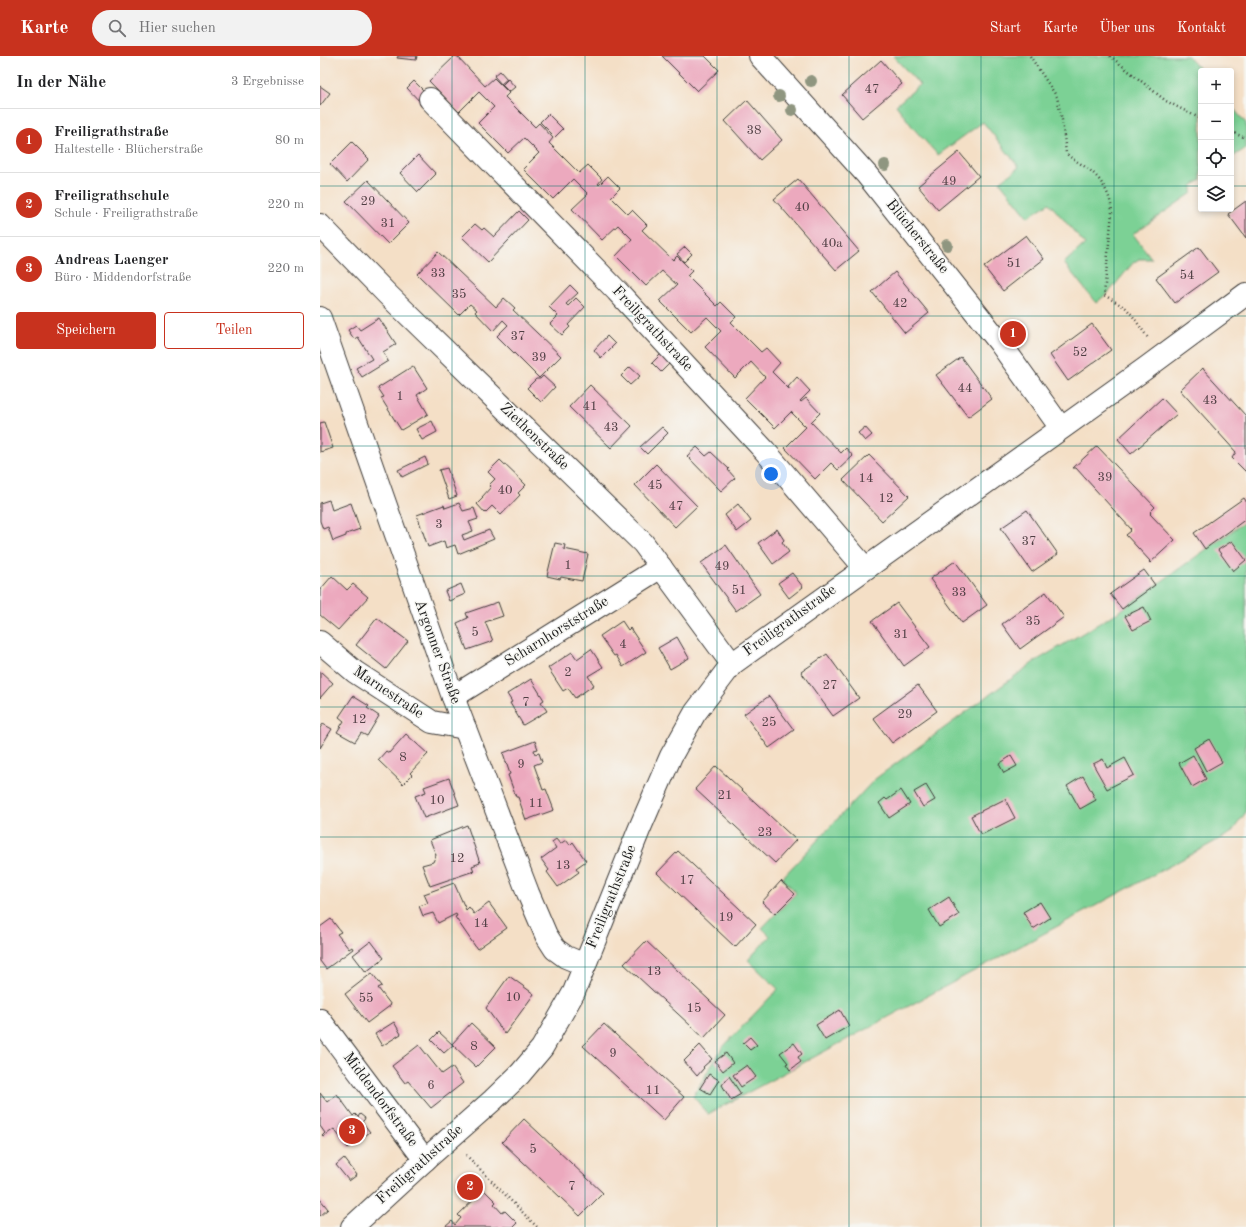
<!DOCTYPE html>
<html lang="de">
<head>
<meta charset="utf-8">
<style>
  body { margin:0; font-family:"Old Standard TT",serif; background:#f2f2f2; color:#202124 }
  .controls { position:absolute; right:12px; top:12px; display:grid; overflow:hidden; border-radius:4px; box-shadow:0 2px 6px #0003 }
  .controls button { width:36px; height:36px; display:grid; place-items:center; padding:0; border:0; border-bottom:1px solid #e0e0e0; background:#fff; color:#202124; font:20px sans-serif }
  .you { position:absolute; left:451px; top:418px; width:14px; height:14px; margin:-10px; border:3px solid #fff; border-radius:50%; background:#1a73e8; box-shadow:0 0 0 6px #1a73e833 }
  .badge { display:grid; place-items:center; width:26px; height:26px; border-radius:50%; background:#c8321e; color:#fff; font-size:13px; font-weight:700 }
  .pin { position:absolute; translate:-50% -50%; border:2px solid #fff; box-shadow:0 1px 4px #0006 }
  .list { margin:0; padding:0; list-style:none }
  h2 { display:flex; justify-content:space-between; align-items:center; height:52px; margin:0; padding:0 16px; font-size:17px }
  h2 small { font-size:13px; font-weight:400; color:#757577 }
  .list li { display:grid; grid-template-columns:26px 1fr auto; gap:12px; align-items:center; box-sizing:border-box; height:64px; padding:0 16px; border-top:1px solid #e0e0e0 }
  .list b { display:block; font-size:15px; white-space:nowrap }
  .list p { margin:0; font-size:13px; white-space:nowrap; color:#757577 }
  .list em { font-size:13px; font-style:normal; color:#757577 }
  .actions { display:flex; gap:8px; padding:12px 16px }
  .actions a { flex:1; padding:9px 0; border:1px solid #c8321e; border-radius:4px; text-align:center; font-size:14px; color:#c8321e }
  .actions .main { background:#c8321e; color:#fff }
  .icon { flex:none; width:22px; height:22px; fill:none; stroke:currentColor; stroke-width:2; stroke-linecap:round; stroke-linejoin:round }
  .map { position:relative; flex:none; width:926px; height:1171px; overflow:hidden }
  header { display:flex; align-items:center; gap:24px; box-sizing:border-box; height:56px; padding:0 20px; background:#c8321e; color:#fff }
  header strong { font-size:19px }
  nav { display:flex; gap:22px; margin-inline-start:auto; font-size:14px }
  .search { width:280px; height:36px; background:#f2f2f2; display:flex; align-items:center; gap:10px; box-sizing:border-box; padding:0 14px; border-radius:22px; color:#757577; font-size:15px }
  main { display:flex }
  aside { flex:1; background:#fff }
  .map>svg:first-child { display:block }
</style>
</head>
<body>
<header>
<strong>Karte</strong>
<div class="search"><svg class="icon" aria-label="search" viewBox="0 0 24 24"><circle cx="10" cy="10" r="6"/><path d="M15 15l6 6"/></svg>Hier suchen</div>
<nav><a>Start</a><a>Karte</a><a>Über uns</a><a>Kontakt</a></nav>
</header>
<main>
<aside>
<h2>In der Nähe<small>3 Ergebnisse</small></h2>
<ul class="list">
<li><span class="badge">1</span><div><b>Freiligrathstraße</b><p>Haltestelle · Blücherstraße</p></div><em>80 m</em></li>
<li><span class="badge">2</span><div><b>Freiligrathschule</b><p>Schule · Freiligrathstraße</p></div><em>220 m</em></li>
<li><span class="badge">3</span><div><b>Andreas Laenger</b><p>Büro · Middendorfstraße</p></div><em>220 m</em></li>
</ul>
<div class="actions"><a class="main">Speichern</a><a>Teilen</a></div>
</aside>
<div class="map">
<svg width="926" height="1171" viewBox="0 0 926 1171">
  <rect width="100%" height="100%" fill="#f6f6f2"/>
  <filter id="ink" filterUnits="userSpaceOnUse"><feTurbulence type="fractalNoise" baseFrequency=".025" numOctaves="2"/><feDisplacementMap in="SourceGraphic" scale="8" xChannelSelector="R" yChannelSelector="G"/><feConvolveMatrix kernelMatrix="1 2 1 2 8 2 1 2 1" color-interpolation-filters="sRGB"/></filter>
  <filter id="wash" filterUnits="userSpaceOnUse"><feTurbulence type="fractalNoise" baseFrequency=".012" numOctaves="4" result="noise"/><feDisplacementMap in="SourceGraphic" scale="16" xChannelSelector="R" yChannelSelector="G"/><feGaussianBlur stdDeviation="0.9" result="paint"/><feColorMatrix in="noise" values="0 0 0 0 0 0 0 0 0 0 0 0 0 0 0 0 0 1.4 0 .05"/><feComposite in="paint" operator="in"/></filter>
  <g filter="url(#wash)">
    <rect width="100%" height="100%" fill="#f4dfc6"/>
    <g fill="#7bd195" stroke="#4c7658">
      <path d="M 573,0 L 868,0 L 881,15 L 881,124 L 872,130 L 872,137 L 813,178 L 832,203 L 819,203 L 813,207 L 789,236 L 776,247 L 744,207 L 765,188 L 729,147 L 708,161 L 680,126 L 699,111 L 663,66 L 618,99 L 594,73 L 576,49 L 600,29 Z"/>
      <path d="M 911,50 L 926,67 L 926,92 L 911,102 Z"/>
      <path d="M 926,465 L 926,756 L 911,777 L 388,1058 L 373,1040 L 402,992 L 458,933 L 428,904 L 450,880 L 442,872 L 476,837 L 462,822 L 555,723 L 714,606 L 800,555 Z"/>
    </g>
    <g id="blocks">
      <g fill="#eca9be">
        <path d="M 78,0 L 97,0 L 96,4 L 77,2 Z"/>
        <path d="M 135,0 L 138,1 L 165,30 L 174,22 L 189,37 L 185,41 L 215,71 L 219,67 L 233,82 L 229,87 L 259,117 L 268,109 L 282,123 L 278,128 L 279,129 L 288,120 L 300,132 L 291,141 L 308,158 L 312,154 L 327,169 L 322,174 L 353,204 L 357,200 L 372,215 L 367,220 L 397,250 L 401,246 L 416,261 L 411,266 L 441,296 L 446,292 L 460,307 L 452,316 L 470,334 L 468,331 L 477,321 L 490,335 L 480,345 L 481,346 L 486,342 L 500,357 L 491,366 L 521,397 L 526,392 L 533,400 L 518,414 L 511,407 L 495,423 L 465,392 L 486,371 L 471,356 L 455,372 L 425,342 L 445,321 L 431,306 L 415,322 L 385,291 L 401,275 L 387,261 L 371,276 L 340,245 L 357,229 L 342,215 L 326,230 L 296,200 L 312,183 L 298,169 L 282,184 L 252,153 L 268,138 L 253,123 L 233,143 L 203,113 L 219,97 L 204,82 L 188,97 L 158,67 L 174,51 L 159,36 L 139,56 L 109,25 Z"/>
        <path d="M 342,0 L 385,0 L 399,14 L 377,35 Z"/>
        <path d="M 561,4 L 582,28 L 542,62 L 522,39 Z"/>
        <path d="M 180,15 L 187,23 L 181,28 L 174,20 Z"/>
        <path d="M 188,23 L 195,31 L 189,36 L 182,29 Z"/>
        <path d="M 94,25 L 109,40 L 102,48 L 87,32 Z"/>
        <path d="M 0,30 L 10,37 L 0,50 Z"/>
        <path d="M 427,44 L 462,84 L 440,104 L 405,65 Z"/>
        <path d="M 228,58 L 243,73 L 235,81 L 220,66 Z"/>
        <path d="M 32,86 L 49,103 L 27,126 L 10,108 Z"/>
        <path d="M 639,96 L 659,120 L 618,154 L 598,130 Z"/>
        <path d="M 98,99 L 116,118 L 98,136 L 80,117 Z"/>
        <path d="M 478,123 L 539,195 L 516,214 L 454,143 Z"/>
        <path d="M 48,124 L 89,167 L 68,188 L 26,145 Z"/>
        <path d="M 926,145 L 926,182 L 908,158 Z"/>
        <path d="M 199,155 L 208,164 L 168,206 L 142,181 L 155,168 L 162,174 L 164,172 L 174,181 Z"/>
        <path d="M 706,179 L 724,203 L 683,235 L 664,211 Z"/>
        <path d="M 365,191 L 372,198 L 364,206 L 357,198 Z"/>
        <path d="M 879,191 L 898,216 L 855,247 L 836,222 Z"/>
        <path d="M 118,196 L 176,251 L 184,242 L 195,252 L 193,254 L 241,300 L 219,322 L 177,280 L 188,269 L 183,264 L 173,275 L 155,256 L 157,254 L 150,248 L 139,259 L 97,218 Z"/>
        <path d="M 575,216 L 609,257 L 585,277 L 552,236 Z"/>
        <path d="M 250,229 L 258,237 L 246,248 L 248,250 L 256,242 L 265,251 L 248,269 L 250,271 L 242,279 L 230,268 L 238,260 L 229,251 Z"/>
        <path d="M 59,262 L 76,288 L 63,296 L 68,305 L 42,321 L 36,312 L 52,303 L 38,281 L 34,283 L 28,274 L 36,269 L 40,274 Z"/>
        <path d="M 772,268 L 791,294 L 748,325 L 730,299 Z"/>
        <path d="M 287,280 L 295,288 L 281,302 L 274,294 Z"/>
        <path d="M 342,297 L 351,306 L 341,316 L 332,307 Z"/>
        <path d="M 641,301 L 672,343 L 648,361 L 616,319 Z"/>
        <path d="M 93,310 L 107,332 L 97,339 L 108,358 L 81,374 L 61,342 L 64,341 L 58,332 Z"/>
        <path d="M 310,311 L 320,320 L 310,329 L 301,320 Z"/>
        <path d="M 883,312 L 884,314 L 926,360 L 926,416 L 912,402 L 916,396 L 860,334 Z"/>
        <path d="M 223,320 L 235,331 L 221,346 L 207,332 L 216,323 L 220,323 Z"/>
        <path d="M 270,329 L 312,370 L 291,392 L 249,351 Z"/>
        <path d="M 842,342 L 857,358 L 811,398 L 798,383 Z"/>
        <path d="M 112,365 L 117,376 L 102,384 L 96,373 Z"/>
        <path d="M 4,366 L 13,392 L 0,396 L 0,367 Z"/>
        <path d="M 342,371 L 348,377 L 327,398 L 320,391 Z"/>
        <path d="M 545,371 L 552,379 L 545,385 L 538,377 Z"/>
        <path d="M 777,390 L 835,451 L 830,456 L 831,457 L 830,458 L 855,484 L 830,507 L 829,506 L 830,505 L 806,479 L 811,475 L 810,474 L 811,473 L 756,412 L 753,412 Z"/>
        <path d="M 377,391 L 386,400 L 391,396 L 409,413 L 408,414 L 415,422 L 401,435 L 367,400 Z"/>
        <path d="M 549,399 L 589,440 L 562,465 L 523,424 Z"/>
        <path d="M 105,401 L 108,408 L 82,421 L 78,414 Z"/>
        <path d="M 180,404 L 206,429 L 198,437 L 200,439 L 181,459 L 172,450 L 165,457 L 157,448 L 163,442 L 162,441 L 171,431 L 169,429 L 175,423 L 168,416 Z"/>
        <path d="M 336,408 L 377,450 L 355,471 L 315,429 Z"/>
        <path d="M 127,412 L 137,440 L 129,443 L 119,414 Z"/>
        <path d="M 924,442 L 926,445 L 926,463 L 885,493 L 874,477 Z"/>
        <path d="M 9,444 L 12,454 L 31,447 L 40,473 L 26,478 L 26,480 L 13,485 L 8,471 L 3,473 L 0,465 L 0,447 Z"/>
        <path d="M 139,447 L 143,455 L 154,452 L 158,463 L 149,466 L 153,475 L 142,479 L 144,484 L 169,474 L 174,483 L 138,498 L 135,489 L 126,492 L 124,485 L 108,491 L 97,459 L 124,449 L 125,452 Z"/>
        <path d="M 418,448 L 431,465 L 417,476 L 405,459 Z"/>
        <path d="M 707,454 L 738,498 L 712,516 L 681,472 Z"/>
        <path d="M 457,473 L 464,484 L 462,486 L 469,496 L 453,508 L 438,487 Z"/>
        <path d="M 912,485 L 926,504 L 913,515 L 898,494 Z"/>
        <path d="M 235,487 L 245,489 L 244,493 L 268,498 L 262,525 L 241,521 L 240,523 L 227,520 Z"/>
        <path d="M 406,489 L 440,538 L 416,555 L 381,507 Z"/>
        <path d="M 635,505 L 667,549 L 642,567 L 610,523 Z"/>
        <path d="M 824,514 L 835,529 L 802,553 L 790,538 Z"/>
        <path d="M 472,517 L 483,531 L 469,542 L 458,527 Z"/>
        <path d="M 12,520 L 27,534 L 33,528 L 48,541 L 18,574 L 0,559 L 0,534 Z"/>
        <path d="M 141,528 L 145,538 L 129,545 L 125,535 Z"/>
        <path d="M 726,536 L 744,561 L 700,593 L 682,568 Z"/>
        <path d="M 178,546 L 183,560 L 165,566 L 173,585 L 147,594 L 137,567 L 148,562 L 146,557 Z"/>
        <path d="M 577,547 L 610,591 L 584,610 L 552,565 Z"/>
        <path d="M 824,551 L 831,565 L 813,574 L 805,560 Z"/>
        <path d="M 57,562 L 88,585 L 66,613 L 36,589 Z"/>
        <path d="M 302,565 L 308,574 L 310,572 L 326,596 L 303,611 L 296,599 L 294,600 L 280,580 Z"/>
        <path d="M 357,581 L 369,602 L 350,613 L 338,592 Z"/>
        <path d="M 271,593 L 283,611 L 268,620 L 274,629 L 255,642 L 248,632 L 243,635 L 228,612 L 252,596 L 257,603 Z"/>
        <path d="M 507,598 L 539,642 L 513,660 L 481,616 Z"/>
        <path d="M 0,615 L 13,627 L 0,642 Z"/>
        <path d="M 211,623 L 224,644 L 221,646 L 227,655 L 203,669 L 190,647 L 192,646 L 187,638 Z"/>
        <path d="M 598,629 L 617,655 L 572,687 L 553,662 Z"/>
        <path d="M 33,640 L 49,650 L 47,652 L 59,660 L 47,680 L 41,677 L 35,686 L 17,676 L 24,665 L 19,661 Z"/>
        <path d="M 449,640 L 474,674 L 449,692 L 424,658 Z"/>
        <path d="M 3,668 L 12,673 L 0,692 L 0,672 Z"/>
        <path d="M 86,678 L 108,698 L 90,717 L 92,719 L 83,728 L 58,704 L 66,695 L 69,697 Z"/>
        <path d="M 889,683 L 902,706 L 886,715 L 874,692 Z"/>
        <path d="M 215,685 L 218,693 L 214,694 L 215,698 L 219,697 L 222,706 L 214,709 L 223,734 L 226,733 L 234,754 L 206,764 L 198,741 L 196,741 L 188,719 L 190,718 L 183,697 Z"/>
        <path d="M 873,699 L 886,723 L 872,731 L 859,707 Z"/>
        <path d="M 691,700 L 697,710 L 684,717 L 679,708 Z"/>
        <path d="M 805,702 L 814,719 L 787,733 L 773,708 L 783,703 L 787,712 Z"/>
        <path d="M 396,710 L 476,784 L 455,807 L 375,733 Z"/>
        <path d="M 763,720 L 776,744 L 760,753 L 747,730 Z"/>
        <path d="M 129,722 L 139,749 L 104,762 L 95,740 L 106,736 L 104,731 Z"/>
        <path d="M 606,729 L 615,744 L 603,751 L 594,736 Z"/>
        <path d="M 581,734 L 590,748 L 569,762 L 559,747 L 565,742 L 567,744 Z"/>
        <path d="M 685,743 L 695,762 L 661,779 L 651,760 Z"/>
        <path d="M 147,769 L 160,807 L 152,810 L 154,815 L 110,830 L 102,809 L 113,806 L 116,799 L 110,784 Z"/>
        <path d="M 236,783 L 240,788 L 246,784 L 250,789 L 253,786 L 266,805 L 256,812 L 259,816 L 238,831 L 227,816 L 229,814 L 221,803 L 236,792 L 232,786 Z"/>
        <path d="M 358,795 L 436,868 L 415,891 L 337,817 Z"/>
        <path d="M 461,825 L 475,838 L 455,858 L 442,846 Z"/>
        <path d="M 134,827 L 146,854 L 149,851 L 154,858 L 169,847 L 187,872 L 157,893 L 135,861 L 137,860 L 136,858 L 118,867 L 113,857 L 103,860 L 99,850 L 108,847 L 104,838 Z"/>
        <path d="M 629,841 L 639,859 L 619,871 L 609,854 Z"/>
        <path d="M 720,846 L 730,862 L 713,873 L 703,856 Z"/>
        <path d="M 11,863 L 21,876 L 17,878 L 29,893 L 32,891 L 33,893 L 6,913 L 0,905 L 0,871 Z"/>
        <path d="M 51,885 L 64,902 L 46,916 L 33,899 Z"/>
        <path d="M 326,885 L 405,959 L 384,982 L 304,908 Z"/>
        <path d="M 52,917 L 62,930 L 58,932 L 71,949 L 47,967 L 25,938 Z"/>
        <path d="M 189,920 L 214,938 L 185,978 L 166,952 Z"/>
        <path d="M 520,954 L 529,970 L 505,984 L 496,969 Z"/>
        <path d="M 74,966 L 81,978 L 62,990 L 55,978 Z"/>
        <path d="M 151,967 L 176,991 L 156,1011 L 133,989 L 124,997 L 111,984 L 119,976 L 133,989 L 132,988 Z"/>
        <path d="M 284,968 L 364,1041 L 344,1064 L 263,990 Z"/>
        <path d="M 430,981 L 437,989 L 430,994 L 423,987 Z"/>
        <path d="M 474,987 L 482,998 L 478,1001 L 481,1006 L 470,1014 L 466,1008 L 468,1007 L 460,997 Z"/>
        <path d="M 99,989 L 122,1018 L 132,1011 L 143,1027 L 111,1052 L 88,1025 L 85,1027 L 72,1010 Z"/>
        <path d="M 380,989 L 392,1003 L 383,1011 L 384,1012 L 377,1020 L 364,1005 Z"/>
        <path d="M 406,997 L 413,1007 L 403,1015 L 395,1005 Z"/>
        <path d="M 427,1009 L 436,1021 L 421,1031 L 413,1019 Z"/>
        <path d="M 389,1018 L 399,1024 L 390,1038 L 380,1032 Z"/>
        <path d="M 409,1020 L 421,1038 L 411,1044 L 402,1029 Z"/>
        <path d="M 0,1037 L 7,1046 L 17,1038 L 33,1060 L 35,1058 L 38,1061 L 40,1058 L 45,1062 L 44,1064 L 42,1066 L 50,1076 L 28,1092 L 14,1073 L 3,1081 L 2,1080 L 5,1077 L 0,1070 Z"/>
        <path d="M 204,1063 L 283,1137 L 260,1160 L 182,1086 Z"/>
        <path d="M 24,1102 L 37,1119 L 29,1125 L 16,1109 Z"/>
        <path d="M 164,1134 L 176,1146 L 174,1148 L 182,1157 L 185,1155 L 197,1167 L 193,1171 L 125,1171 L 132,1165 L 135,1169 L 141,1162 L 138,1159 Z"/>
        <path d="M 0,1143 L 8,1153 L 0,1160 Z"/>
      </g>
    </g>
  </g>
  <g filter="url(#ink)">
    <use href="#blocks" fill-opacity="0" stroke="#3c3936" stroke-width="1"/>
    <g fill="none" stroke-linecap="round" stroke-linejoin="round">
      <defs>
        <g id="minor">
          <path d="M 440,0 L 547,119 L 680,287 L 741,372"/>
          <path d="M 110,43 L 297,235 L 445,395 L 545,512"/>
          <path d="M 0,169 L 67,238 L 323,487 L 412,608"/>
          <path d="M 0,262 L 133,641 L 208,837 L 226,879 L 235,893 L 246,901 L 265,909"/>
          <path d="M 0,586 L 35,616 L 112,666 L 145,672"/>
          <path d="M 133,641 L 341,511"/>
          <path d="M 0,964 L 105,1104"/>
          <path d="M 32,1171 L 105,1104 L 173,1044 L 200,1018 L 222,992 L 254,936 L 319,774 L 351,700 L 375,657 L 412,608 L 826,312 L 926,238"/>
        </g>
      </defs>
      <use href="#minor" stroke="#3c3936" stroke-width="24"/>
      <g stroke="#3c3936" stroke-width="2.5" stroke-dasharray="1 3" stroke-linecap="butt">
        <path d="M 710,0 L 737,41 L 742,64 L 746,97 C 751,103 757,105 764,110 C 780,120 791,138 792,156 L 784,239 L 806,252 L 812,259 L 828,282"/>
        <path d="M 790,0 L 846,45 L 881,63"/>
        <path d="M 911,76 L 926,82"/>
        <path d="M 146,1099 L 217,1171"/>
      </g>
      <use href="#minor" stroke="#fff" stroke-width="22"/>
    </g>
    <g fill="#8f9680">
      <circle cx="491" cy="25" r="6"/>
      <circle cx="459" cy="40" r="6"/>
      <circle cx="472" cy="54" r="6"/>
      <circle cx="565" cy="109" r="6"/>
      <circle cx="627" cy="189" r="6"/>
    </g>
  </g>
  <path fill="none" stroke="#0f766e" stroke-width="1" stroke-opacity="0.55" d="M 132,0 L 132,1171M 265,0 L 265,1171M 397,0 L 397,1171M 529,0 L 529,1171M 661,0 L 661,1171M 794,0 L 794,1171M 0,130 L 881,130M 911,130 L 926,130M 0,260 L 926,260M 0,390 L 926,390M 0,520 L 926,520M 0,651 L 926,651M 0,781 L 926,781M 0,911 L 926,911M 0,1041 L 926,1041"/>
  <g text-anchor="middle" dominant-baseline="central" stroke-width="3" stroke-linejoin="round" paint-order="stroke">
    <g font-size="13" fill="#503f44">
      <text x="552" y="33">47</text>
      <text x="434" y="74">38</text>
      <text x="629" y="125">49</text>
      <text x="48" y="145">29</text>
      <text x="482" y="151">40</text>
      <text x="68" y="167">31</text>
      <text x="512" y="187">40a</text>
      <text x="694" y="207">51</text>
      <text x="118" y="217">33</text>
      <text x="867" y="219">54</text>
      <text x="139" y="238">35</text>
      <text x="580" y="247">42</text>
      <text x="198" y="280">37</text>
      <text x="760" y="296">52</text>
      <text x="219" y="301">39</text>
      <text x="645" y="332">44</text>
      <text x="80" y="340">1</text>
      <text x="890" y="344">43</text>
      <text x="270" y="350">41</text>
      <text x="291" y="371">43</text>
      <text x="785" y="421">39</text>
      <text x="546" y="422">14</text>
      <text x="335" y="429">45</text>
      <text x="185" y="434">40</text>
      <text x="566" y="442">12</text>
      <text x="356" y="450">47</text>
      <text x="119" y="468">3</text>
      <text x="709" y="485">37</text>
      <text x="248" y="509">1</text>
      <text x="402" y="510">49</text>
      <text x="419" y="534">51</text>
      <text x="639" y="536">33</text>
      <text x="713" y="565">35</text>
      <text x="155" y="576">5</text>
      <text x="581" y="578">31</text>
      <text x="303" y="588">4</text>
      <text x="248" y="616">2</text>
      <text x="510" y="629">27</text>
      <text x="206" y="646">7</text>
      <text x="585" y="658">29</text>
      <text x="39" y="663">12</text>
      <text x="449" y="666">25</text>
      <text x="83" y="701">8</text>
      <text x="201" y="708">9</text>
      <text x="405" y="739">21</text>
      <text x="117" y="744">10</text>
      <text x="216" y="747">11</text>
      <text x="445" y="776">23</text>
      <text x="137" y="802">12</text>
      <text x="243" y="809">13</text>
      <text x="367" y="824">17</text>
      <text x="406" y="861">19</text>
      <text x="161" y="867">14</text>
      <text x="334" y="915">13</text>
      <text x="193" y="941">10</text>
      <text x="46" y="942">55</text>
      <text x="374" y="952">15</text>
      <text x="154" y="990">8</text>
      <text x="293" y="997">9</text>
      <text x="111" y="1029">6</text>
      <text x="333" y="1034">11</text>
      <text x="213" y="1093">5</text>
      <text x="252" y="1130">7</text>
    </g>
    <g font-size="15" fill="#1c1c1c" stroke="#f6f6f2">
      <text transform="translate(597 181) rotate(51)">Blücherstraße</text>
      <text transform="translate(332 273) rotate(47)">Freiligrathstraße</text>
      <text transform="translate(214 381) rotate(44)">Ziethenstraße</text>
      <text transform="translate(470 565) rotate(-36)">Freiligrathstraße</text>
      <text transform="translate(237 576) rotate(-32)">Scharnhorststraße</text>
      <text transform="translate(117 596) rotate(70)">Argonner Straße</text>
      <text transform="translate(68 637) rotate(34)">Marnestraße</text>
      <text transform="translate(292 841) rotate(-68)">Freiligrathstraße</text>
      <text transform="translate(60 1044) rotate(53)">Middendorfstraße</text>
      <text transform="translate(100 1109) rotate(-42)">Freiligrathstraße</text>
    </g>
  </g>
</svg>
<div class="controls">
<button>+</button>
<button>−</button>
<button><svg class="icon" aria-label="locate" viewBox="0 0 24 24"><circle cx="12" cy="12" r="6"/><path d="M12 2v4M12 18v4M2 12h4M18 12h4"/></svg></button>
<button><svg class="icon" aria-label="layers" viewBox="0 0 24 24"><path d="M12 4l9 5-9 5-9-5zM3 14l9 5 9-5"/></svg></button>
</div>
<div class="you"></div>
<div class="pin badge" style="left:693px;top:278px">1</div>
<div class="pin badge" style="left:150px;top:1131px">2</div>
<div class="pin badge" style="left:32px;top:1075px">3</div>
</div>
</main>
</body>
</html>
